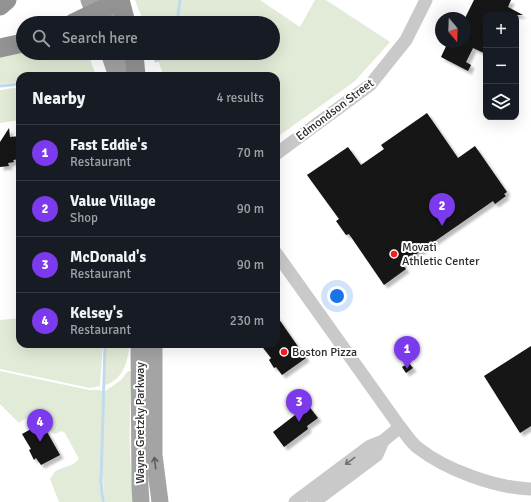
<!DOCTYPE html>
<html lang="en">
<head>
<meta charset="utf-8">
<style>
  body { margin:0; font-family:Signika,sans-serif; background:#242831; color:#f1f3f6 }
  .controls { position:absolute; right:12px; top:12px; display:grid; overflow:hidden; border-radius:8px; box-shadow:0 4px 16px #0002 }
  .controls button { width:36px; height:36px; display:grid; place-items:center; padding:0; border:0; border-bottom:1px solid #363941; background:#171b24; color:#f1f3f6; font:20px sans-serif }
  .compass { position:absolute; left:435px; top:12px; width:36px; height:36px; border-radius:50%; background:#171b24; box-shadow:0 4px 16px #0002; rotate:161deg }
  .you { position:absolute; left:337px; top:296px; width:14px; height:14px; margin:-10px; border:3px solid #fff; border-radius:50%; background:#1a73e8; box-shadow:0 0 0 6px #1a73e833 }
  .badge { display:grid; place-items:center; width:26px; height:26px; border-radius:50%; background:#7c3aed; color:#fff; font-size:13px; font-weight:700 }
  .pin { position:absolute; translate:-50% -33px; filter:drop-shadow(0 1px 2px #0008) }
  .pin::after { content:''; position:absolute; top:21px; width:14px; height:12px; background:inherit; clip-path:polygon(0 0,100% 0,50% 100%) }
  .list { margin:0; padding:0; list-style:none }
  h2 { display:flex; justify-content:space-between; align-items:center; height:52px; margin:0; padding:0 16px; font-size:17px }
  h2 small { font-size:13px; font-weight:400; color:#9ea1a6 }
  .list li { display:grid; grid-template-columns:26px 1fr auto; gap:12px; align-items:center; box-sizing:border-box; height:56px; padding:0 16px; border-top:1px solid #363941 }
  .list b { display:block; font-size:15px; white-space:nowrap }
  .list p { margin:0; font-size:13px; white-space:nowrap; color:#9ea1a6 }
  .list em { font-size:13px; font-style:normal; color:#9ea1a6 }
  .icon { flex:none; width:22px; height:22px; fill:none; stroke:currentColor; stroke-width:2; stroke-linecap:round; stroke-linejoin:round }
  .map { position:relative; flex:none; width:531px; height:502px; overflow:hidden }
  .search { position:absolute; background:#171b24; box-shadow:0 4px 16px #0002; left:16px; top:16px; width:264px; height:44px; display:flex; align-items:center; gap:10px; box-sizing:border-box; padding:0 14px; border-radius:22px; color:#9ea1a6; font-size:15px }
  .panel { position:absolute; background:#171b24; box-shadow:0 4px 16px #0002; left:16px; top:72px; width:264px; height:276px; border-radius:12px }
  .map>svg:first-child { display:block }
</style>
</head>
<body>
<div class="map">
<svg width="531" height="502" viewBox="0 0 531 502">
  <defs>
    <filter id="shadow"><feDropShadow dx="3.5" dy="3.5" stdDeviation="1" flood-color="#0004"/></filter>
  </defs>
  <rect width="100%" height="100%" fill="#fff"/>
  <g fill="#e1ebd7">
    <path d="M 135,0 L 260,0 L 300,27 L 315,0 L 326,0 L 390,42 L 355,81 L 276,138 L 276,76 L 164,76 L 155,53 L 273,53 L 273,23 L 144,23 Z"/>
    <path d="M 23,45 L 23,53 L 88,53 L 96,76 L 20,76 L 20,82 L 0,84 L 0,50 Z"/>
    <path d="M 20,87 L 20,120 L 0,123 L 0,90 Z"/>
    <path d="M 20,318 L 20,344 L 103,344 L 100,386 L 90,388 L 0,369 L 0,320 Z"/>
    <path d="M 106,344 L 130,344 C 127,362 125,377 106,385 L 105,383 Z"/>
    <path d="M 0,371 L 89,390 L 100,390 L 102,391 L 101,502 L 59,502 L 50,479 C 52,476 54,472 56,471 C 64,466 73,467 79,459 L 65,433 L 61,431 L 55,434 L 52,433 L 38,413 L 34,413 L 19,423 L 0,404 Z"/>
    <path d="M 128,371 L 130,371 L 132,373 C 129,417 128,459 134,502 L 104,502 L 102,448 L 104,392 L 121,380 Z"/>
  </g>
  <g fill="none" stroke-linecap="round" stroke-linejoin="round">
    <g stroke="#c1daed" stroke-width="3">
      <path d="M 177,23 L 180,0"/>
      <path d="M 156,61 L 167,56 L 168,53"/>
      <path d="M 0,86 L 20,84"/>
      <path d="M 103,502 L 101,482 L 105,344"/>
    </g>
  </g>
  <g fill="#131313" filter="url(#shadow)">
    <path d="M 474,0 L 511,0 L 508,7 L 523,15 L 486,15 L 486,54 L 473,48 L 466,62 L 471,65 L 468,71 L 441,57 L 448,42 L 465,42 L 465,18 Z"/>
    <path d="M 427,113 L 458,158 L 475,146 L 507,192 L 504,194 L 506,196 L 495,204 L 493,201 L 402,264 L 406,269 L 384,285 L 349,234 L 346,235 L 336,221 L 339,219 L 307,175 L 348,147 L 361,165 L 384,149 L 381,145 Z"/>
    <path d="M 9,128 L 10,137 L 20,136 L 20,159 L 13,160 L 14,162 L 8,163 L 9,166 L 0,167 L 0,142 Z"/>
    <path d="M 276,315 L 306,358 L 282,375 L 276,367 L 274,368 L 269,360 L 271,358 L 260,344 L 276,344 Z"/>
    <path d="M 531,346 L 531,426 L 520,433 L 484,376 Z"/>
    <path d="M 409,363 L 413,368 L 406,373 L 402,367 Z"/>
    <path d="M 308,405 L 318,418 L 307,426 L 308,429 L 284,447 L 273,432 Z"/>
    <path d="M 42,423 L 60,455 L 41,465 L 36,458 L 34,460 L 29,450 L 31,449 L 22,434 Z"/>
  </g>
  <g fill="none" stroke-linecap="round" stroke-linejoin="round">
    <g stroke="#c9c9c9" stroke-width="13">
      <path d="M 276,154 L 370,85 L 406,40 L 426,0"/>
      <path d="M 276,253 L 400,427 C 406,434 411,443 418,448 C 446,470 496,488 531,489"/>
      <path d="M 295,502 L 370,446 L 383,441 L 400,427"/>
      <path d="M 314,502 L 377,455 L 383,441"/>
    </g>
    <g stroke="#a4a4a4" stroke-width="17">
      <path d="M 89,0 L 98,23"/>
      <path d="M 103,0 L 112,23"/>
      <path d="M 109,53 L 117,76"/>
      <path d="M 124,53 L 132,76"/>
      <path d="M 139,344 L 140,487 L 141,502"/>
      <path d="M 154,344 L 154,455 L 160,502"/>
    </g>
    <g stroke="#939393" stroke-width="19">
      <path d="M 120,0 L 126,23"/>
      <path d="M 0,6 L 7,0"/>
      <path d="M 73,23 L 107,7"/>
      <path d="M 0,48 L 23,43"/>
      <path d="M 134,53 L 136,76"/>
    </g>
  </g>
  <defs><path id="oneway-shaft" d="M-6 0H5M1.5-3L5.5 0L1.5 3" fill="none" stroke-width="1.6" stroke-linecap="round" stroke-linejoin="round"/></defs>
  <use stroke="#737373" href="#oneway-shaft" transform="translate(350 461) rotate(143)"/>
  <use stroke="#5c5c5c" href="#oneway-shaft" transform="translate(155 463) rotate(-97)"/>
  <g fill="#f41d20" stroke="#fff" stroke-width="1.5">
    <circle cx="394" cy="254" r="4"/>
    <circle cx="284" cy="352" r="4"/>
  </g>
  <g text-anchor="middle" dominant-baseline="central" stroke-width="4" stroke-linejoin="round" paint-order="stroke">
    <g font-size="12" fill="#2c2c2c" stroke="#fff">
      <text transform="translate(335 110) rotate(-37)">Edmondson Street</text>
      <text transform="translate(140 423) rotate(-90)">Wayne Gretzky Parkway</text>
    </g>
    <g font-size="12" fill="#2c2c2c" stroke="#fff" text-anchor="start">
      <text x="402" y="247">Movati<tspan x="402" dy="14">Athletic Center</tspan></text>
      <text x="292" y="352">Boston Pizza</text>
    </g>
  </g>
</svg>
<div class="controls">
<button>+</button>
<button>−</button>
<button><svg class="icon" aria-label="layers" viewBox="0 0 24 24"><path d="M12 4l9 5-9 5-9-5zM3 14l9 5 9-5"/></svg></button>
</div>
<svg class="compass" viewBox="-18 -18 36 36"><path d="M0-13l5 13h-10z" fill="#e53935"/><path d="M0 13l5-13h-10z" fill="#9ea1a6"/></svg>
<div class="you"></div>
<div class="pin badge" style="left:407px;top:369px">1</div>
<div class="pin badge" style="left:442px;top:226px">2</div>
<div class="pin badge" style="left:299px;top:422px">3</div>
<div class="pin badge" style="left:40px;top:442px">4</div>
<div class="search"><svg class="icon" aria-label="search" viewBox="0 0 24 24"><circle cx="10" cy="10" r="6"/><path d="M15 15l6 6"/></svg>Search here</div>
<section class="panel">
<h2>Nearby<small>4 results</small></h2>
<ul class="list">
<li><span class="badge">1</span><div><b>Fast Eddie's</b><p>Restaurant</p></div><em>70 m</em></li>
<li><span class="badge">2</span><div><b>Value Village</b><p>Shop</p></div><em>90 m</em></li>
<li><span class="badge">3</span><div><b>McDonald's</b><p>Restaurant</p></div><em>90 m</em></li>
<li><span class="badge">4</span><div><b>Kelsey's</b><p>Restaurant</p></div><em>230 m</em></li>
</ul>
</section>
</div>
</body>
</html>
